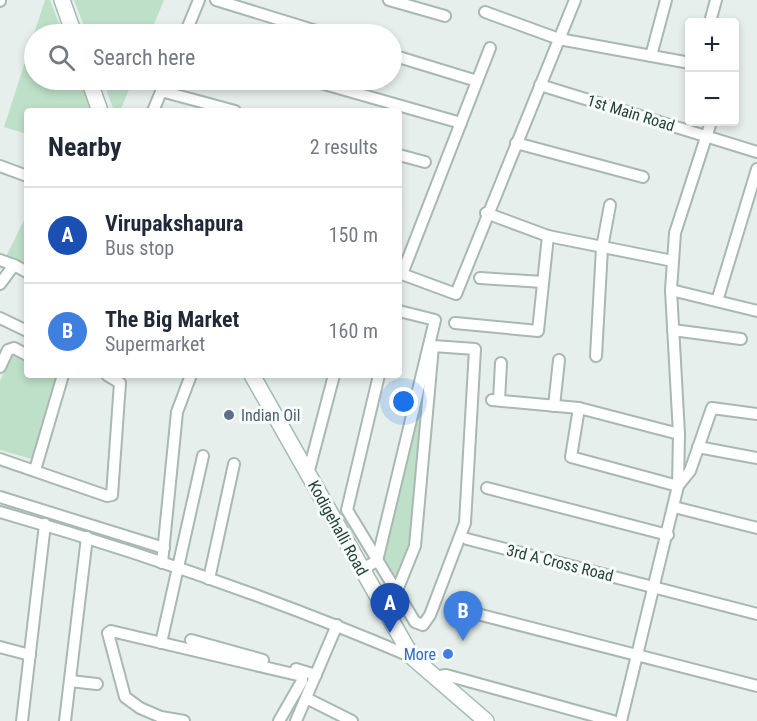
<!DOCTYPE html>
<html lang="en">
<head>
<meta charset="utf-8">
<style>
  body { margin:0; font-family:"Roboto Condensed",sans-serif; background:#f2f2f3; color:#1f2937 }
  .controls { position:absolute; right:18px; top:18px; display:grid; overflow:hidden; border-radius:6px; box-shadow:0 3px 9px #0003 }
  .controls button { width:54px; height:54px; display:grid; place-items:center; padding:0; border:0; border-bottom:2px solid #e0e1e3; background:#fff; color:#1f2937; font:30px sans-serif }
  .you { position:absolute; left:404px; top:402px; width:21px; height:21px; margin:-15px; border:4px solid #fff; border-radius:50%; background:#1a73e8; box-shadow:0 0 0 9px #1a73e833 }
  .badge { display:grid; place-items:center; width:39px; height:39px; border-radius:50%; background:#2563eb; color:#fff; font-size:20px; font-weight:700 }
  .pin { position:absolute; translate:-50% -50px; filter:drop-shadow(0 2px 3px #0008) }
  .pin::after { content:''; position:absolute; top:32px; width:21px; height:18px; background:inherit; clip-path:polygon(0 0,100% 0,50% 100%) }
  .list { margin:0; padding:0; list-style:none }
  h2 { display:flex; justify-content:space-between; align-items:center; height:78px; margin:0; padding:0 24px; font-size:26px }
  h2 small { font-size:20px; font-weight:400; color:#747a83 }
  .list li { display:grid; grid-template-columns:39px 1fr auto; gap:18px; align-items:center; box-sizing:border-box; height:96px; padding:0 24px; border-top:2px solid #e0e1e3 }
  .list b { display:block; font-size:22px; white-space:nowrap }
  .list p { margin:0; font-size:20px; white-space:nowrap; color:#747a83 }
  .list em { font-size:20px; font-style:normal; color:#747a83 }
  .icon { flex:none; width:33px; height:33px; fill:none; stroke:currentColor; stroke-width:2; stroke-linecap:round; stroke-linejoin:round }
  .map { position:relative; flex:none; width:757px; height:721px; overflow:hidden }
  .search { position:absolute; background:#fff; box-shadow:0 3px 9px #0003; left:24px; top:24px; width:378px; height:66px; display:flex; align-items:center; gap:15px; box-sizing:border-box; padding:0 21px; border-radius:33px; color:#747a83; font-size:22px }
  .panel { position:absolute; background:#fff; box-shadow:0 3px 9px #0003; left:24px; top:108px; width:378px; height:270px; border-radius:6px }
  .map>svg:first-child { display:block }
</style>
</head>
<body>
<div class="map">
<svg width="757" height="721" viewBox="0 0 757 721">
  <rect width="100%" height="100%" fill="#e6efeb"/>
  <g fill="#bfe0c8">
    <path d="M 45,0 L 50,0 L 63,34 L 34,34 L 34,80 L 81,80 L 93,111 L 27,111 L 27,134 L 4,127 Z"/>
    <path d="M 74,0 L 164,0 L 150,34 L 87,34 Z"/>
    <path d="M 103,80 L 133,80 L 120,111 L 114,111 Z"/>
    <path d="M 27,214 L 27,270 L 5,259 Z"/>
    <path d="M 432,345 L 412,545 L 397,578 L 381,553 Z"/>
    <path d="M 12,355 L 27,362 L 27,375 L 58,375 L 35,460 L 0,450 L 0,381 Z"/>
  </g>
  <g fill="none" stroke-linecap="round" stroke-linejoin="round">
    <defs>
      <g id="street">
        <path d="M 216,0 L 326,34"/>
        <path d="M 389,0 L 445,16"/>
        <path d="M 0,1 L 0,0"/>
        <path d="M 485,12 L 559,39 L 690,63"/>
        <path d="M 710,22 L 716,0"/>
        <path d="M 185,34 L 199,0"/>
        <path d="M 392,55 L 477,81"/>
        <path d="M 651,56 L 666,0"/>
        <path d="M 310,80 L 461,123"/>
        <path d="M 540,85 L 757,152"/>
        <path d="M 161,91 L 235,111"/>
        <path d="M 153,111 L 166,80"/>
        <path d="M 516,143 L 643,177"/>
        <path d="M 399,155 L 425,162"/>
        <path d="M 0,166 L 27,176"/>
        <path d="M 486,213 L 548,236 L 673,261"/>
        <path d="M 0,260 L 14,265"/>
        <path d="M 399,273 L 456,294 L 575,0"/>
        <path d="M 402,274 L 490,48"/>
        <path d="M 480,278 L 543,282"/>
        <path d="M 0,284 L 14,265 L 27,272"/>
        <path d="M 671,290 L 757,311"/>
        <path d="M 717,301 L 757,169"/>
        <path d="M 0,318 L 27,331"/>
        <path d="M 455,323 L 538,331 L 548,236"/>
        <path d="M 673,330 L 741,339"/>
        <path d="M 596,356 L 602,248 L 610,205"/>
        <path d="M 0,367 L 8,350 L 14,348 L 27,355"/>
        <path d="M 379,375 L 347,510 L 415,622 L 423,625 L 430,615 L 465,523 L 475,349 L 433,346 L 415,546 L 396,593"/>
        <path d="M 492,400 L 579,408 L 679,434"/>
        <path d="M 499,400 L 501,363"/>
        <path d="M 554,406 L 559,360"/>
        <path d="M 579,408 L 571,457 L 678,486 L 690,471 L 712,408 L 757,414"/>
        <path d="M 698,447 L 757,458"/>
        <path d="M 0,459 L 107,496 L 112,495 L 120,383 L 107,375"/>
        <path d="M 35,470 L 63,375"/>
        <path d="M 308,474 L 334,375"/>
        <path d="M 487,488 L 668,535"/>
        <path d="M 0,497 L 164,548"/>
        <path d="M 674,507 L 757,528"/>
        <path d="M 0,512 C 140,552 278,600 412,657"/>
        <path d="M 467,539 L 757,614"/>
        <path d="M 162,563 L 177,412 L 191,375"/>
        <path d="M 362,569 L 377,561 L 435,320 L 399,311"/>
        <path d="M 209,579 L 234,464"/>
        <path d="M 454,608 L 757,686"/>
        <path d="M 191,640 L 263,660"/>
        <path d="M 161,643 L 203,456"/>
        <path d="M 0,647 L 30,655"/>
        <path d="M 296,669 L 316,675"/>
        <path d="M 434,677 L 446,675 L 613,721"/>
        <path d="M 70,681 L 97,684"/>
        <path d="M 306,698 L 352,721"/>
        <path d="M 22,721 L 45,524"/>
        <path d="M 65,721 L 87,537"/>
        <path d="M 184,721 L 161,717 L 140,708 L 125,697 L 108,633 L 111,631 L 302,676 L 302,681 L 279,721"/>
        <path d="M 296,721 L 337,625"/>
        <path d="M 621,721 L 678,486 L 679,434 L 671,290 L 675,233 L 711,122"/>
      </g>
      <g id="secondary">
        <path d="M 62,0 L 74,34"/>
        <path d="M 89,80 L 100,111"/>
        <path d="M 252,375 L 412,657 L 486,721"/>
      </g>
    </defs>
    <use href="#street" stroke="#a8b8b2" stroke-width="14"/>
    <use href="#secondary" stroke="#a4bbb3" stroke-width="18"/>
    <use href="#street" stroke="#fff" stroke-width="10"/>
    <use href="#secondary" stroke="#fff" stroke-width="15"/>
  </g>
  <circle fill="#5c6f8a" stroke="#f7fbf9" stroke-width="2" cx="229" cy="415" r="6"/>
  <circle fill="#3f7fe0" stroke="#f7fbf9" stroke-width="2" cx="448" cy="654" r="6"/>
  <g text-anchor="middle" dominant-baseline="central" stroke-width="6" stroke-linejoin="round" paint-order="stroke">
    <g font-size="16" fill="#24423a" stroke="#f7fbf9">
      <text transform="translate(631 113) rotate(17)">1st Main Road</text>
      <text transform="translate(338 528) rotate(61)">Kodigehalli Road</text>
      <text transform="translate(560 563) rotate(14)">3rd A Cross Road</text>
    </g>
    <g font-size="16" fill="#4e5e75" stroke="#f7fbf9" text-anchor="start">
      <text x="241" y="415">Indian Oil</text>
    </g>
    <g font-size="16" fill="#366cbe" stroke="#f7fbf9" text-anchor="end">
      <text x="436" y="654">More</text>
    </g>
  </g>
</svg>
<div class="controls">
<button>+</button>
<button>−</button>
</div>
<div class="you"></div>
<div class="pin badge" style="left:390px;top:633px;background:#1a4fb4">A</div>
<div class="pin badge" style="left:463px;top:641px;background:#3f7fe0">B</div>
<div class="search"><svg class="icon" aria-label="search" viewBox="0 0 24 24"><circle cx="10" cy="10" r="6"/><path d="M15 15l6 6"/></svg>Search here</div>
<section class="panel">
<h2>Nearby<small>2 results</small></h2>
<ul class="list">
<li><span class="badge" style="background:#1a4fb4">A</span><div><b>Virupakshapura</b><p>Bus stop</p></div><em>150 m</em></li>
<li><span class="badge" style="background:#3f7fe0">B</span><div><b>The Big Market</b><p>Supermarket</p></div><em>160 m</em></li>
</ul>
</section>
</div>
</body>
</html>
